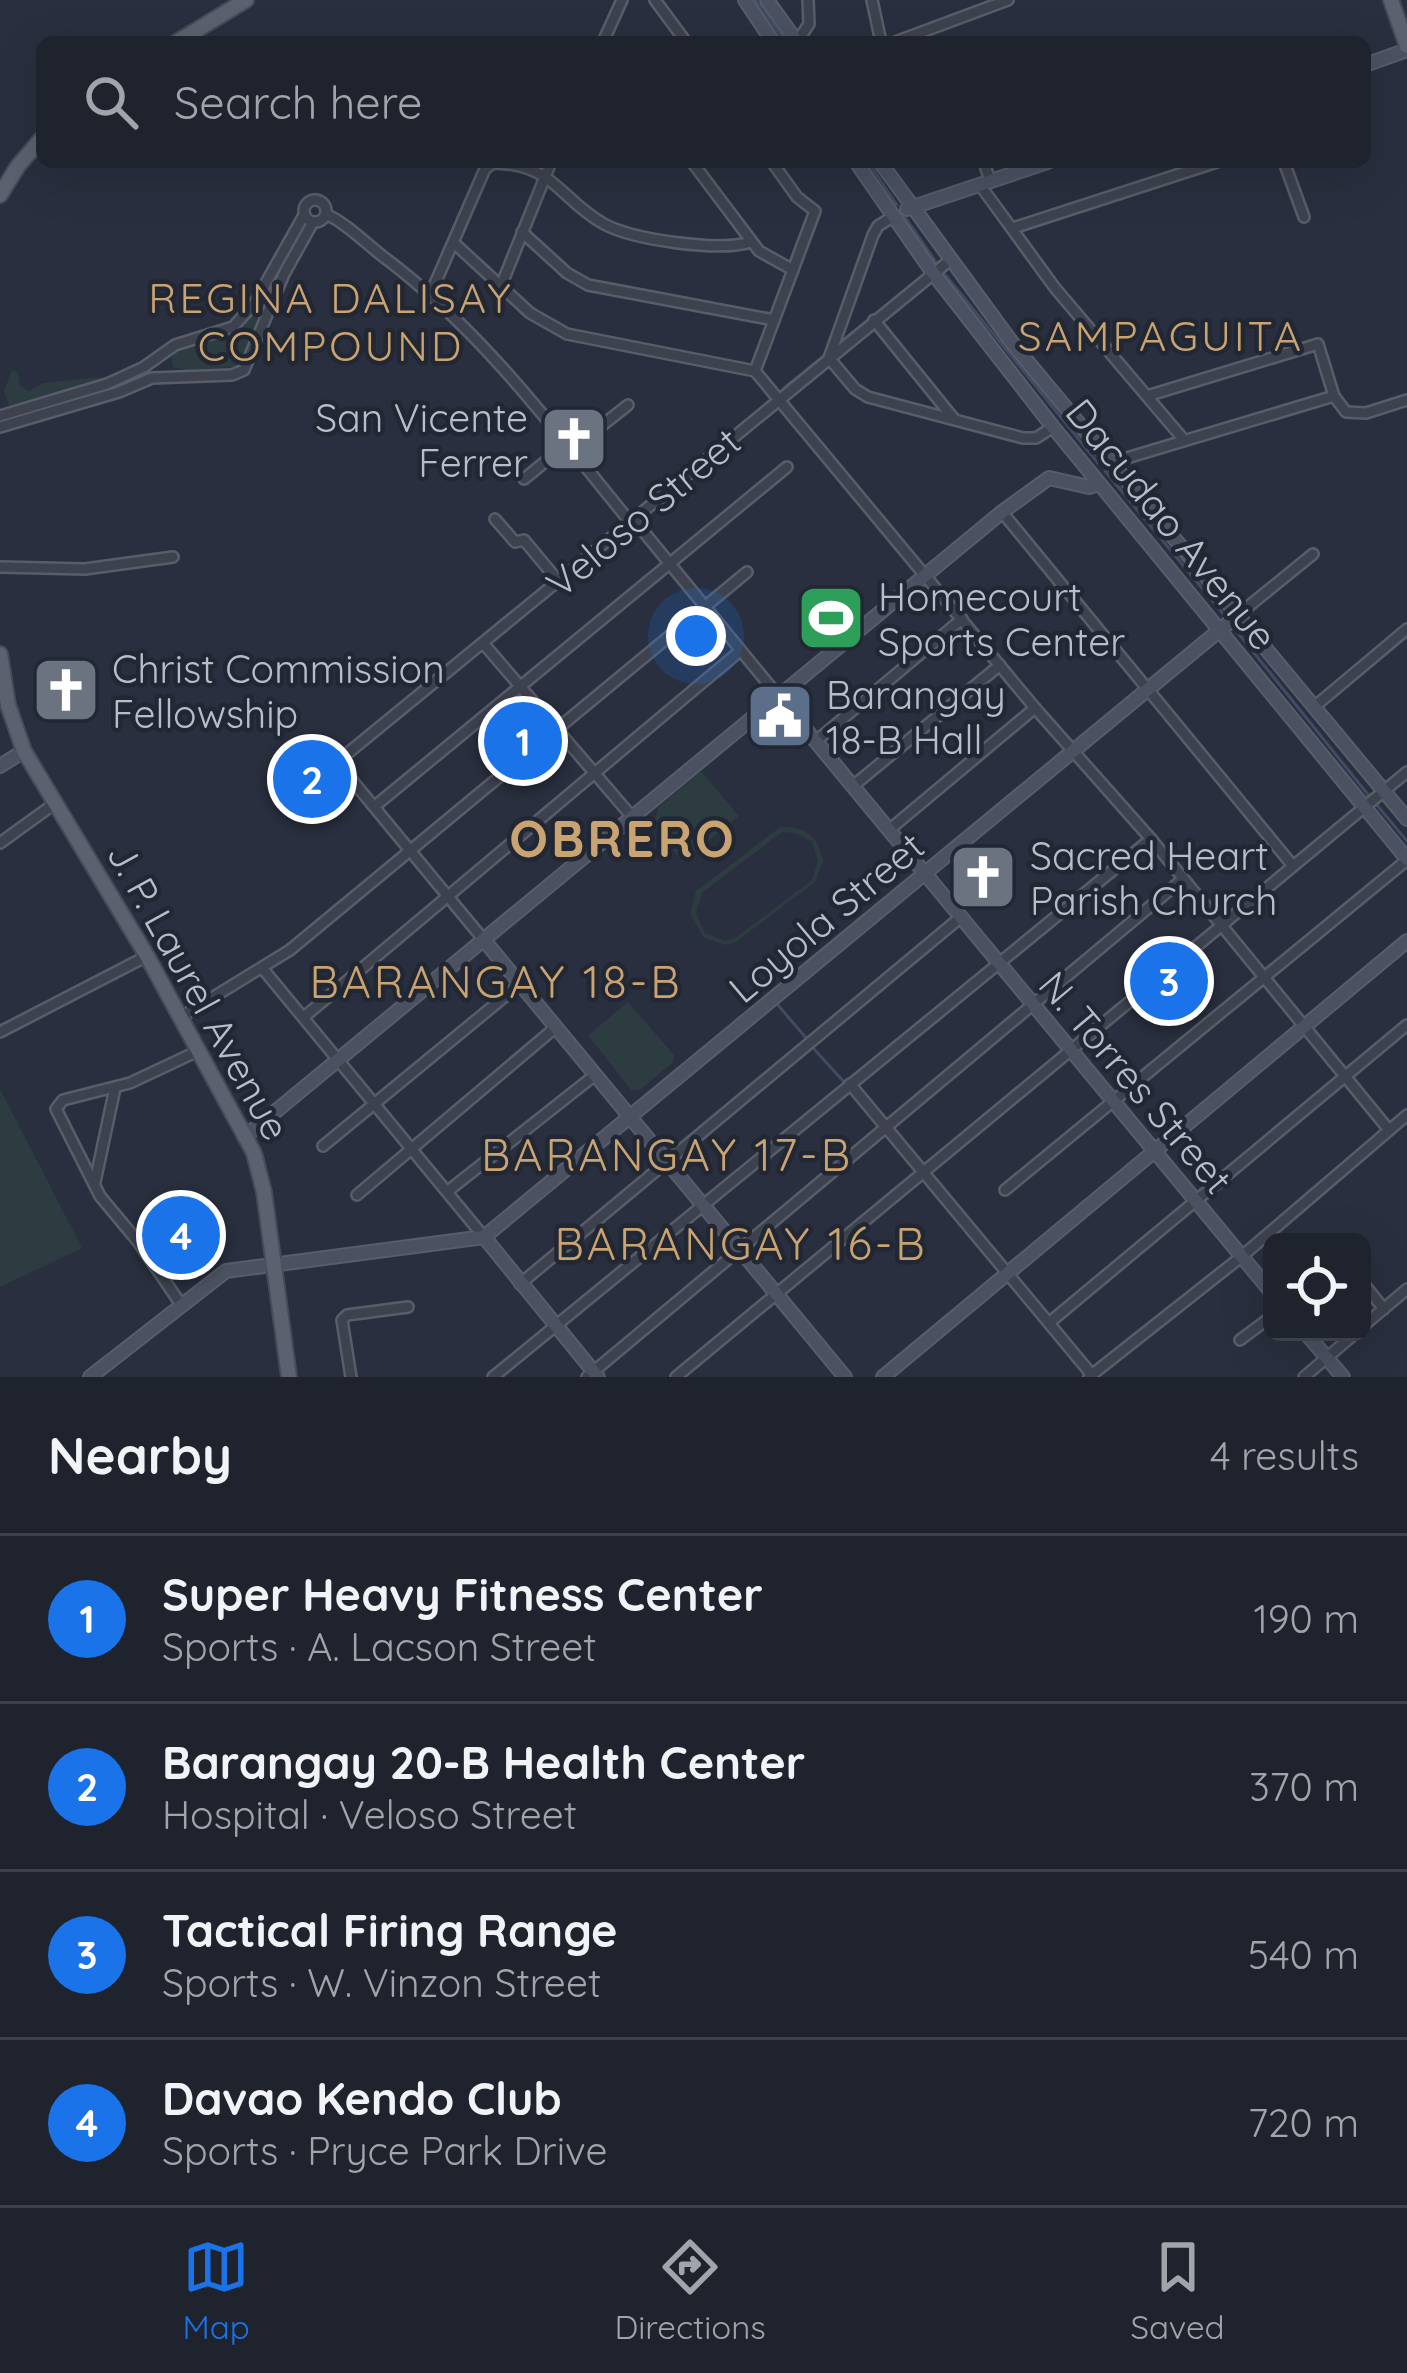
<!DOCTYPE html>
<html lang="en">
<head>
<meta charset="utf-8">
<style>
  body { margin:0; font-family:Quicksand,sans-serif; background:#2c2f3a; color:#f1f3f6 }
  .controls { position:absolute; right:36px; bottom:36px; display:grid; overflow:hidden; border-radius:18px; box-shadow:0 12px 48px #0002 }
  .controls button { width:108px; height:108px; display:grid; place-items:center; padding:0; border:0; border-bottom:3px solid #3c404a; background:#1f232e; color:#f1f3f6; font:60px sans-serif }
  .you { position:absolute; left:696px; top:636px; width:42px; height:42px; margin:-30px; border:9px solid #fff; border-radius:50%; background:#1a73e8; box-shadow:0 0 0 18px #1a73e833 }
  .badge { display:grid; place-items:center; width:78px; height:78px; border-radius:50%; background:#1a73e8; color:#fff; font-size:39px; font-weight:700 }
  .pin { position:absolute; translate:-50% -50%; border:6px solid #fff; box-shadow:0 3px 12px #0006 }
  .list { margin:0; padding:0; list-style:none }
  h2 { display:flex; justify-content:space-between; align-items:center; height:156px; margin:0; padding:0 48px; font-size:51px }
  h2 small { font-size:39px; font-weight:400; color:#a1a4aa }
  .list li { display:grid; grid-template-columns:78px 1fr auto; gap:36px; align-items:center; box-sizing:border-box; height:168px; padding:0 48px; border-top:3px solid #3c404a }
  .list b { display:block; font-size:45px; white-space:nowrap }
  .list p { margin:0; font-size:39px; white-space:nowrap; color:#a1a4aa }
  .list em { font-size:39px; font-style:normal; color:#a1a4aa }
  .icon { flex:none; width:66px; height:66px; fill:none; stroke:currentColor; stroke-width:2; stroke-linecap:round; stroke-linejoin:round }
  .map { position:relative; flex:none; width:1407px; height:1377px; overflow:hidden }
  .search { position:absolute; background:#1f232e; box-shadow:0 12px 48px #0002; left:36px; right:36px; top:36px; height:132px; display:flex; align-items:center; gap:30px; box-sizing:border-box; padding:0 42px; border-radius:18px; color:#a1a4aa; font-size:45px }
  .sheet { height:828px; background:#1f232e }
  nav { display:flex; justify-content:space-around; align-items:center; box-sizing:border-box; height:168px; border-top:3px solid #3c404a; background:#1f232e; font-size:33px; color:#a1a4aa }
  nav a { display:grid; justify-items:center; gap:6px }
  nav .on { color:#1a73e8 }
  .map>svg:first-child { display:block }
</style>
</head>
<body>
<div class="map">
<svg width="1407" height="1377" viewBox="0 0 1407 1377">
  <rect width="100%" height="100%" fill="#292f3e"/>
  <g fill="#2c3c40" fill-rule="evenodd">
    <path d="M 257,308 L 265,313 L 243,366 L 187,370 L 173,367 L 171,357 L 175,352 L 242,326 Z"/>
    <path d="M 12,370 L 18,373 L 20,386 L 29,391 L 43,383 L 100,377 L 99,384 L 10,408 L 4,391 Z"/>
    <path d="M 701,771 L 739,816 L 683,862 L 653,824 L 659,807 Z"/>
    <path d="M 780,827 C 805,826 819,836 823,861 L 815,882 L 736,942 L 725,945 L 703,937 L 690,914 L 696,891 ZM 782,832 L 795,833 L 812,842 L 818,861 L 812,880 L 735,938 L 725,941 L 705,933 L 696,913 L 702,893 Z"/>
    <path d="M 628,1002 L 674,1055 L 673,1062 L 640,1090 L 631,1090 L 588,1035 Z"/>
    <path d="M 0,1089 L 82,1248 L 0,1287 Z"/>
  </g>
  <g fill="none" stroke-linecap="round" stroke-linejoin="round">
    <g stroke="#414b65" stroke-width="3">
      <path d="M 756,0 L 785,42"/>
      <path d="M 868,162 L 897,205"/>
      <path d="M 905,217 L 938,265"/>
      <path d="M 943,272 L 1098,463"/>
      <path d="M 420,293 L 470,340"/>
      <path d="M 836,346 L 927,272"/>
      <path d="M 784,388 L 825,355"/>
      <path d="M 1105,471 L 1226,617"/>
      <path d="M 632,514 L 771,400"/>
      <path d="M 1234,628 L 1370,797"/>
      <path d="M 1376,804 L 1407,841"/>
      <path d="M 777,1004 L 807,1039"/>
      <path d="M 814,1049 L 845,1083"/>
    </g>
    <defs>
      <g id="street">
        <path d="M 655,0 L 686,42"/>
        <path d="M 872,0 L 881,42"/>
        <path d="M 603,42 L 622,0"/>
        <path d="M 797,42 L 809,24 L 808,0"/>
        <path d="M 895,42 L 1008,0"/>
        <path d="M 692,162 L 759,251 L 793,270"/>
        <path d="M 984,162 L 990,181"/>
        <path d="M 1284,162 L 1304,217"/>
        <path d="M 980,185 L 1055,288 L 1184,440"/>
        <circle cx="315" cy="211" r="11"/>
        <path d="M 326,214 C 349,225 365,243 385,258 C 483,332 554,429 631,523"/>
        <path d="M 894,216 L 878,226 L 873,235 L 829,358 L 855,389 L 868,397 L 1023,438 L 1036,438 L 1053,427"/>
        <path d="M 1013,228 L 1217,162"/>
        <path d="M 522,232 L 567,273 L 588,285 L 774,320"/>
        <path d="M 454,243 L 530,313 L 567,334 L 755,371"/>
        <path d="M 501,286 L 551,162"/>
        <path d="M 430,295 L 485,169 L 493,163 C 555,164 559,199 604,224 C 634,240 719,252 751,242"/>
        <path d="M 874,320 L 954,419"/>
        <path d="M 755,371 L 1035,708 L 1151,839 L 1389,1130"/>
        <path d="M 755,371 L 815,211 L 797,197 L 772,162"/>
        <path d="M 1147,396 L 1318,344 L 1334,396 L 1346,412 L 1366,413 L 1407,400"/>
        <path d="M 0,416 L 107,384 L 144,367 L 175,345 L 233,327 L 254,304 L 304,215"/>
        <path d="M 0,427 L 119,392 L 152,378 L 232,375 L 244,370 L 284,274 L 313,222"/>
        <path d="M 571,450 L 628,405"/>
        <path d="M 1110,463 L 1334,396"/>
        <path d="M 524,479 L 567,444"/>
        <path d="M 1002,512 L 1293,866"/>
        <path d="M 495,519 L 515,542 L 524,540 L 559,582"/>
        <path d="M 634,520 L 779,697"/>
        <path d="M 0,567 L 85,569 L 173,557"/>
        <path d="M 1238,615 L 1313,554"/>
        <path d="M 483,643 L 633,818"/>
        <path d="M 1314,707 L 1407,629"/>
        <path d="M 816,741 L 962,619"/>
        <path d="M 853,786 L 1000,665"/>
        <path d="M 375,806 L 787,467"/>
        <path d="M 889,830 L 1035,708"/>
        <path d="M 0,843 L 54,804"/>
        <path d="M 483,939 L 337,762 L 949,261"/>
        <path d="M 263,969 L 484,1237"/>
        <path d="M 181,1017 L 290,950 L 747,572"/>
        <path d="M 304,1017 L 740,651"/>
        <path d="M 0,1032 L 147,956"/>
        <path d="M 850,1084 L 1092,1375"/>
        <path d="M 323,1146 L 520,984"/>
        <path d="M 95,1182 L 115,1088"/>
        <path d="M 1005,1190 L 1407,860"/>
        <path d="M 448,1191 L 595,1075"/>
        <path d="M 357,1195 L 556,1027"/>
        <path d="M 1362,1282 L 1384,1309"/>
        <path d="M 520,1284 L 961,917"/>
        <path d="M 180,1303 L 139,1243 L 100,1196 L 56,1109 L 63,1100 L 130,1083 L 200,1050"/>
        <path d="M 1050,1322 L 1407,1025"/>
        <path d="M 1362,1327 L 1407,1289"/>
        <path d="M 1240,1340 L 1272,1316"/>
        <path d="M 351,1377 L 342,1320 L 347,1315 L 408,1307"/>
        <path d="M 493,1377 L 1151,839"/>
        <path d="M 587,1377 L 1183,879"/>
        <path d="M 676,1377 L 1407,772"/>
        <path d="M 1089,1377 L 1241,1257 L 1407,1115"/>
        <path d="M 1304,1377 L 1357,1332"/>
      </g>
      <g id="secondary">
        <path d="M 745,0 L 773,42"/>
        <path d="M 767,0 L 797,42"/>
        <path d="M 1365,65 L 1407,50"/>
        <path d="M 856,162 L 933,273 L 1053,427 L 1407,859"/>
        <path d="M 880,162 L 1013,344 L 1407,819"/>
        <path d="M 907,209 L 1048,162"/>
        <path d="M 779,697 L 1272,1293"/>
        <path d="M 0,766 L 24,751"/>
        <path d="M 483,939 L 845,1377"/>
        <path d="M 247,1135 L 1002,512 L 1049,478 L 1089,487 L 1099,484"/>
        <path d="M 484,1237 L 598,1377"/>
        <path d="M 1305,1332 L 1343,1377"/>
        <path d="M 90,1377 L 226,1271 L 484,1237 L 1238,615"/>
        <path d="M 883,1377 L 1407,941"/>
      </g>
      <g id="primary">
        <path d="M 1391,0 L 1407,46"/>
        <path d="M 177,42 L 246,0"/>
        <path d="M 0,195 L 18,166 L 42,138"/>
        <path d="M 0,654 L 8,705 L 24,751 L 147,956 L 254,1153 L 264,1192 L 289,1377"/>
      </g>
    </defs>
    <use href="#street" stroke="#575d69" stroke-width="14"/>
    <use href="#secondary" stroke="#575d69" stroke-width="16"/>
    <use href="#primary" stroke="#464b57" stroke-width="18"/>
    <use href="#street" stroke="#3d424e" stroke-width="9"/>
    <use href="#secondary" stroke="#4b5161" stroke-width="12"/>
    <use href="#primary" stroke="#5b616e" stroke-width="14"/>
  </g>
  <defs>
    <symbol id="church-square" viewBox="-11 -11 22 22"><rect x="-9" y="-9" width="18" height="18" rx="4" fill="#6b7280" stroke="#212733"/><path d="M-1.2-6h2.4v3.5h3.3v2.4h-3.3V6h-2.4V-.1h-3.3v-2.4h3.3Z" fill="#fff"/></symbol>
    <symbol id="stadium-square" viewBox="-11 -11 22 22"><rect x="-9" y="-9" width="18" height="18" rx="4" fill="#2e9e5b" stroke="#212733"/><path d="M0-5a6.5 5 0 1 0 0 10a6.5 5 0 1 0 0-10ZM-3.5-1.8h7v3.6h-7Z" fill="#fff"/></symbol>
    <symbol id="civic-square" viewBox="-11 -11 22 22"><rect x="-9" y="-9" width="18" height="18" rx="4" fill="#5c6f8a" stroke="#212733"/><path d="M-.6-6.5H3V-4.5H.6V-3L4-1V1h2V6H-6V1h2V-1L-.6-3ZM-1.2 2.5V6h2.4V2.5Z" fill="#fff"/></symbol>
  </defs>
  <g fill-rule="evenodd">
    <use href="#church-square" x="536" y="401" width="76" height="76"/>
    <use href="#stadium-square" x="793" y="580" width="76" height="76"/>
    <use href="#church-square" x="28" y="652" width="76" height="76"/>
    <use href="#civic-square" x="742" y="678" width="76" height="76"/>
    <use href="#church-square" x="945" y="839" width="76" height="76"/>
  </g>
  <g text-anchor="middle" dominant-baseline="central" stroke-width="9" stroke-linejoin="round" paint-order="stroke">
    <g font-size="39" fill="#b9bdc9" stroke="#212733" text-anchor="start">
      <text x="528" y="417" text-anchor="end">San Vicente<tspan x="528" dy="45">Ferrer</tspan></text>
      <text x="878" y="596">Homecourt<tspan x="878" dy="45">Sports Center</tspan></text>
      <text x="112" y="668">Christ Commission<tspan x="112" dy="45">Fellowship</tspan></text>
      <text x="826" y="694">Barangay<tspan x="826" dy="45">18-B Hall</tspan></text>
      <text x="1030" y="855">Sacred Heart<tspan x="1030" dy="45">Parish Church</tspan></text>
    </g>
    <g font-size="39" fill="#b9bdc9" stroke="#212733">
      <text transform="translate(643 512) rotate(-40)">Veloso Street</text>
      <text transform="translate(1172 524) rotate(51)">Dacudao Avenue</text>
      <text transform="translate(826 917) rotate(-40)">Loyola Street</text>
      <text transform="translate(199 991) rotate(61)">J. P. Laurel Avenue</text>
      <text transform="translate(1136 1082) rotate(50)">N. Torres Street</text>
    </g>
    <g font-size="42" letter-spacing="3" fill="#caa373" stroke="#212733">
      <text x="331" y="297">REGINA DALISAY<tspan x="331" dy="48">COMPOUND</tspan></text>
      <text x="1161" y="335">SAMPAGUITA</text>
    </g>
    <g font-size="45" letter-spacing="3" fill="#caa373" stroke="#212733">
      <text x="496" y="981">BARANGAY 18-B</text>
      <text x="667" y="1154">BARANGAY 17-B</text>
      <text x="741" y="1243">BARANGAY 16-B</text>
    </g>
    <g font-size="51" font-weight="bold" letter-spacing="3" fill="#caa373" stroke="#212733">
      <text x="623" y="838">OBRERO</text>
    </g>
  </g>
</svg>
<div class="controls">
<button><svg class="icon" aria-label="locate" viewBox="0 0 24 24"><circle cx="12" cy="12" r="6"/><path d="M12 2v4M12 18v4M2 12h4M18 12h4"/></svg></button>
</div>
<div class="you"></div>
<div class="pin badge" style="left:523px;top:741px">1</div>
<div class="pin badge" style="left:312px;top:779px">2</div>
<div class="pin badge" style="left:1169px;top:981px">3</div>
<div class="pin badge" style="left:181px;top:1235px">4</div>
<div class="search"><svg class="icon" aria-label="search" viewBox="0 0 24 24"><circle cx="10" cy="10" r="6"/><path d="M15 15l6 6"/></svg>Search here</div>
</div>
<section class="sheet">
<h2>Nearby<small>4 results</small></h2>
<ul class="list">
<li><span class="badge">1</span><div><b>Super Heavy Fitness Center</b><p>Sports · A. Lacson Street</p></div><em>190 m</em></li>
<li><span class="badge">2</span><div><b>Barangay 20-B Health Center</b><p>Hospital · Veloso Street</p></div><em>370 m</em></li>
<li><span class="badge">3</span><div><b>Tactical Firing Range</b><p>Sports · W. Vinzon Street</p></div><em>540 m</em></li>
<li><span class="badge">4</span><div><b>Davao Kendo Club</b><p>Sports · Pryce Park Drive</p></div><em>720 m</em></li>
</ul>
</section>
<nav>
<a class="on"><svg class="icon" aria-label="map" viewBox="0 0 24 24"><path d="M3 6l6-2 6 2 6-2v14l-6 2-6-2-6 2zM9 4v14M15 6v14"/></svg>Map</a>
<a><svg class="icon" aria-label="directions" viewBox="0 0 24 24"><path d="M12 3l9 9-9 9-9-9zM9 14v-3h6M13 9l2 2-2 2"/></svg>Directions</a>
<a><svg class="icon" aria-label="saved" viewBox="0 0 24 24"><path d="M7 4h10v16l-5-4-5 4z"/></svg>Saved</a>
</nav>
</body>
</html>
